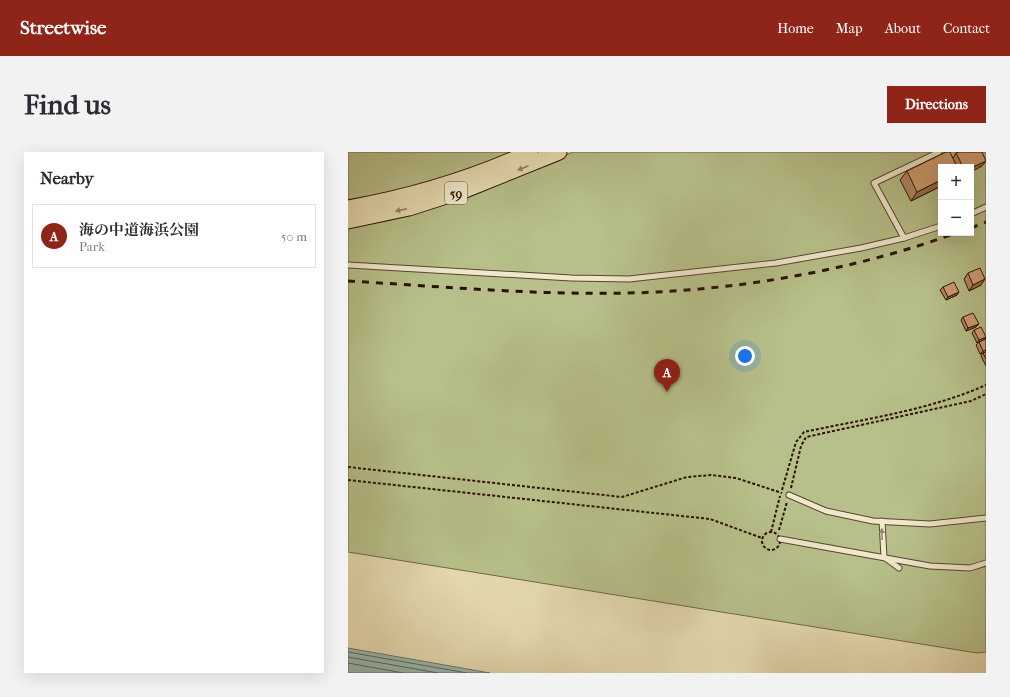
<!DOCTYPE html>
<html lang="en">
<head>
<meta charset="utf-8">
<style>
  body { margin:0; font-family:"IM FELL French Canon","Noto Serif JP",serif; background:#f2f2f3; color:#2b2b33 }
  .controls { position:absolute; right:12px; top:12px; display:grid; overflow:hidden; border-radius:0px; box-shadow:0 4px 16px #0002 }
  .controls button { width:36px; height:36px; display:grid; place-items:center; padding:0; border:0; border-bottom:1px solid #e1e1e2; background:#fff; color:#2b2b33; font:20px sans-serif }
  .you { position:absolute; left:397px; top:204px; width:14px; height:14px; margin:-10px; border:3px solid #fff; border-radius:50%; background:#1a73e8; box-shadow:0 0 0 6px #1a73e833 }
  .badge { display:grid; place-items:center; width:26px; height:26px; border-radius:50%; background:#8f2418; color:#fff; font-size:13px; font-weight:700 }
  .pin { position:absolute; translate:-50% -33px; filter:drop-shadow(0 1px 2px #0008) }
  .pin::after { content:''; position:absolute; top:21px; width:14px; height:12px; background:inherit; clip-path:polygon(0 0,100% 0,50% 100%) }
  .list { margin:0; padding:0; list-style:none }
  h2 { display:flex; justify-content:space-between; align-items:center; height:52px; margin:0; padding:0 16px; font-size:17px }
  h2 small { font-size:13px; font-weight:400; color:#7c7c81 }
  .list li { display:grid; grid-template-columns:26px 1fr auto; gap:12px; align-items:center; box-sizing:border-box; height:64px; margin:0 8px 8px; padding:0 8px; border:1px solid #e1e1e2; border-radius:0px }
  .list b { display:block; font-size:15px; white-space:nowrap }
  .list p { margin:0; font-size:13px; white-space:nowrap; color:#7c7c81 }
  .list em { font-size:13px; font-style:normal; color:#7c7c81 }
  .map { position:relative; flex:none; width:638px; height:521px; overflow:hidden; border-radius:0px }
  header { display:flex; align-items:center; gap:24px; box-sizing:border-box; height:56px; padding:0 20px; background:#8f2418; color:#fff }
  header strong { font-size:19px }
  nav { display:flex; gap:22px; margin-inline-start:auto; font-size:14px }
  .intro { display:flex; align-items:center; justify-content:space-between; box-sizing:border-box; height:96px; padding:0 24px }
  h1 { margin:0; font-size:28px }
  .button { padding:10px 18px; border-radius:0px; background:#8f2418; color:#fff; font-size:14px; font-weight:700 }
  main { display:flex; gap:24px; padding:0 24px }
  aside { flex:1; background:#fff; border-radius:0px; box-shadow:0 4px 16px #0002 }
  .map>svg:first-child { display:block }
</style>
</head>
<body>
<header>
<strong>Streetwise</strong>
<nav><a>Home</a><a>Map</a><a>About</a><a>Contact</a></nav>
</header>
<div class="intro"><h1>Find us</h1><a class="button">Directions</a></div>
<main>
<aside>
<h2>Nearby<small></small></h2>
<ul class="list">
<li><span class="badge">A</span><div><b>海の中道海浜公園</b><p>Park</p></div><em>50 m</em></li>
</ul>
</aside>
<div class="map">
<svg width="638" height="521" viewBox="0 0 638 521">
  <rect width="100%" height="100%" fill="#e6dbb1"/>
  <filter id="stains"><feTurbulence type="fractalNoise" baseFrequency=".005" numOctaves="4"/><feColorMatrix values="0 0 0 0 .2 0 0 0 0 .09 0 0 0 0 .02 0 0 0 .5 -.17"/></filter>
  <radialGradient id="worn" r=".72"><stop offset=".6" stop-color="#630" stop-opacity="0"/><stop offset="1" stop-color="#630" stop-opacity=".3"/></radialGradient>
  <g fill="#b7c08a" stroke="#716846" fill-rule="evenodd">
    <path d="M 0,0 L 167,0 L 57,40 L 0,49 Z"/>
    <path d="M 225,0 L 638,0 L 638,500 L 629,501 L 0,400 L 0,75 L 43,68 L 143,35 ZM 593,15 L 623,15 L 623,81 L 593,81 Z"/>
  </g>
  <path fill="#97bab0" stroke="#6c766a" d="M 0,496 L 142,521 L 0,521 Z"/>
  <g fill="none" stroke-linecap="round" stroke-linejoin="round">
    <g stroke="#616659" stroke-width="1">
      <path d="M 0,500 L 119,521"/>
      <path d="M 0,505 L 90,521"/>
      <path d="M 0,511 L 55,521"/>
    </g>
    <defs>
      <g id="lane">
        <path d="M 623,62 L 638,55"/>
        <path d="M 556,86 L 526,31 L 591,0"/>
        <path d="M 0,113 L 223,126 L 281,127 L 428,111 L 513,96 L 556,86 L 593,74"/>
        <path d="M 441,343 L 478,359 L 525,369 L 582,372 L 638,366"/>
        <path d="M 534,369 L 536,405 L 551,416"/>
        <path d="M 432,387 L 582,414 L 622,416 L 638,411"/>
      </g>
      <g id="primary">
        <path d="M 0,56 C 62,45 125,26 182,0"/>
        <path d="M 0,69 L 61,56 L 117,38 L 211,0"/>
      </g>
    </defs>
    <use href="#lane" stroke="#5a442e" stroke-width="7"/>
    <use href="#primary" stroke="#2b1102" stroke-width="17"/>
    <g stroke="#2b1102" stroke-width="2" stroke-dasharray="3 2" stroke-linecap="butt">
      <path d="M 0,315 L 274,345 L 339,325 L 363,323 L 388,326 L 434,341"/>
      <path d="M 0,328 L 362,367 L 414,386"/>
      <path d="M 443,336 L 453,294 L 458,285 L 623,249 L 638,242"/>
      <path d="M 434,338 L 448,290 L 456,280 C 517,267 582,258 638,233"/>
      <path d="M 431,378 L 439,350"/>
      <path d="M 423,380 L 432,344"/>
      <circle cx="423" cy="389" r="9"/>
    </g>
    <use href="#lane" stroke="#efe8cc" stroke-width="5"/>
    <use href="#primary" stroke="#e6dbb1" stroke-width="15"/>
    <g stroke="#2b1102" stroke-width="3" stroke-dasharray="7 7" stroke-linecap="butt">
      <path d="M 623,76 L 638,70"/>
      <path d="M 0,129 C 103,135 206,145 309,140 C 409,135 515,115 608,81"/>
    </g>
  </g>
  <g fill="#b28862" stroke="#2b1102">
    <path d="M 608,1 L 634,14 L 623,15 L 593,15 L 593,34 L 563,49 L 552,28 L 559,19 L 605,6 Z"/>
    <path d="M 620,121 L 633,133 L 621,139 L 616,127 Z"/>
    <path d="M 595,135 L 609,143 L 598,148 L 592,138 Z"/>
    <path d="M 615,165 L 631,172 L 628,175 L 618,179 L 613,168 Z"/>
    <path d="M 626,178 L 638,185 L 636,188 L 629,191 L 624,181 Z"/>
    <path d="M 638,188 L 638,214 L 633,204 L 635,201 L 636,201 L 632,202 L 628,193 L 631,190 Z"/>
  </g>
  <g fill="#916f50" stroke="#2b1102">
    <path d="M 638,9 L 634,14 L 623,20 L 623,16 Z"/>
    <path d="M 593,28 L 593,34 L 563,49 L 569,40 Z"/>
    <path d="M 637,127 L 633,133 L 621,139 L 625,133 Z"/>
    <path d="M 611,140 L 609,143 L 598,148 L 600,145 Z"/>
    <path d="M 631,172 L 628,175 L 618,179 L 620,176 Z"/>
    <path d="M 638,185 L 636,188 L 629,191 L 631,188 Z"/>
    <path d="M 638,198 L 638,200 L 632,202 L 635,199 Z"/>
  </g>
  <g fill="#cf9e72" stroke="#2b1102">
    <path d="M 598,0 L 602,0 L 609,15 L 593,15 L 593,28 L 569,40 L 559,19 Z"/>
    <path d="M 611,0 L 634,0 L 638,9 L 623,16 L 623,15 L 615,15 L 608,1 Z"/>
    <path d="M 632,116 L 637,127 L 625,133 L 620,121 Z"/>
    <path d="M 606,130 L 611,140 L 600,145 L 595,135 Z"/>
    <path d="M 625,161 L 631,172 L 620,176 L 615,165 Z"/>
    <path d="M 633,175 L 638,185 L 631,188 L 626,178 Z"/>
    <path d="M 638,187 L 638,198 L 635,199 L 631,190 Z"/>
    <path d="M 638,200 L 638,207 L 635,201 Z"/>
  </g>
  <defs><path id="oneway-solid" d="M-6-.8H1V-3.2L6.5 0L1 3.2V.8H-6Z"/></defs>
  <g fill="#928062">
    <use href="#oneway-solid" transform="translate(175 16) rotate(157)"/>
    <use href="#oneway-solid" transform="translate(53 58) rotate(169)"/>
  </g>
  <use fill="#978771" href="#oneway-solid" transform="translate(534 382) rotate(-91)"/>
  <g text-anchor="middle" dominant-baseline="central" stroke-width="3.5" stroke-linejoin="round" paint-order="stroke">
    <rect fill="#efe8cc" stroke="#66523f" stroke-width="1" x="97" y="30" width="22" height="22" rx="3"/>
    <g font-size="13" font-weight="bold" fill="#2b1102">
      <text x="108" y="41">59</text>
    </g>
  </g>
  <rect width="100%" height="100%" filter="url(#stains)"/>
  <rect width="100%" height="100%" fill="url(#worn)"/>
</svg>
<div class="controls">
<button>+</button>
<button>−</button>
</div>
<div class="you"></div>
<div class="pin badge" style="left:319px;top:240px">A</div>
</div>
</main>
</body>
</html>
